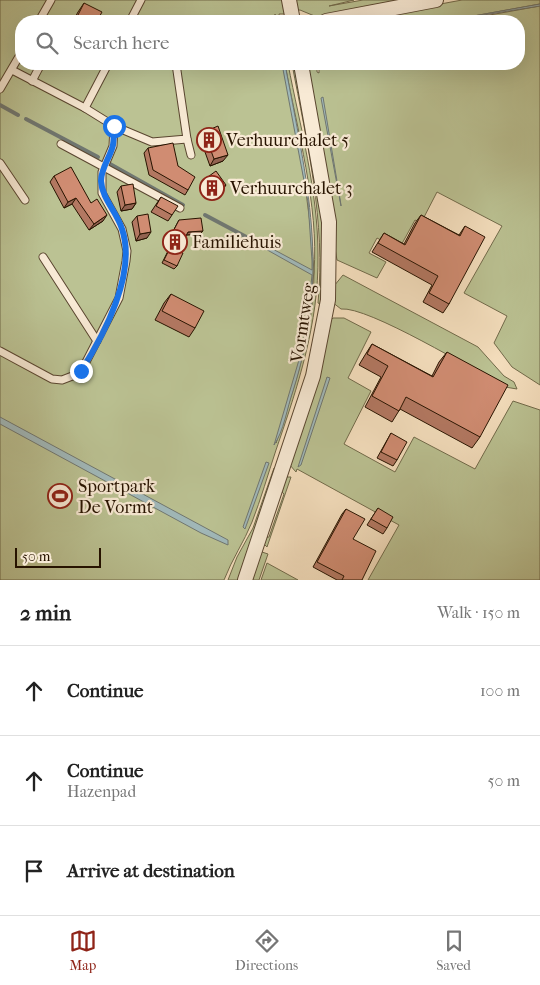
<!DOCTYPE html>
<html lang="en">
<head>
<meta charset="utf-8">
<style>
  body { margin:0; font-family:"IM FELL French Canon",serif; background:#f2f2f2; color:#222 }
  .scale { position:absolute; left:15px; bottom:12px; width:86px; box-sizing:border-box; padding-left:5px; border:2px solid #271300; border-top:0; font-size:14px; line-height:18px; white-space:nowrap; color:#271300; -webkit-text-stroke:4px #f8ead5; paint-order:stroke }
  .stop { position:absolute; width:15px; height:15px; margin:-11px; border:4px solid #1a73e8; border-radius:50%; background:#fff }
  .stop.end { background:#1a73e8; border-color:#fff; box-shadow:0 1px 5px #0008 }
  .list { margin:0; padding:0; list-style:none }
  h2 { display:flex; justify-content:space-between; align-items:center; height:65px; margin:0; padding:0 20px; font-size:21px }
  h2 small { font-size:16px; font-weight:400; color:#767676 }
  .list li { display:grid; grid-template-columns:32px 1fr auto; gap:15px; align-items:center; box-sizing:border-box; height:90px; padding:0 20px; border-top:1px solid #e0e0e0 }
  .list b { display:block; font-size:19px; white-space:nowrap }
  .list p { margin:0; font-size:16px; white-space:nowrap; color:#767676 }
  .list em { font-size:16px; font-style:normal; color:#767676 }
  .icon { flex:none; width:28px; height:28px; fill:none; stroke:currentColor; stroke-width:2; stroke-linecap:round; stroke-linejoin:round }
  .map { position:relative; flex:none; width:540px; height:580px; overflow:hidden }
  .search { position:absolute; background:#fff; box-shadow:0 5px 20px #0002; left:15px; right:15px; top:15px; height:55px; display:flex; align-items:center; gap:12px; box-sizing:border-box; padding:0 18px; border-radius:20px; color:#767676; font-size:19px }
  .sheet { height:335px; background:#fff }
  nav { display:flex; justify-content:space-around; align-items:center; box-sizing:border-box; height:70px; border-top:1px solid #e0e0e0; background:#fff; font-size:14px; color:#767676 }
  nav a { display:grid; justify-items:center; gap:2px }
  nav .on { color:#8f2418 }
  .map>svg:first-child { display:block }
</style>
</head>
<body>
<div class="map">
<svg width="540" height="580" viewBox="0 0 540 580">
  <rect width="100%" height="100%" fill="#f5dfbe"/>
  <filter id="stains"><feTurbulence type="fractalNoise" baseFrequency=".004" numOctaves="4"/><feColorMatrix values="0 0 0 0 .2 0 0 0 0 .09 0 0 0 0 .02 0 0 0 .5 -.17"/></filter>
  <radialGradient id="worn" r=".72"><stop offset=".6" stop-color="#630" stop-opacity="0"/><stop offset="1" stop-color="#630" stop-opacity=".3"/></radialGradient>
  <g fill="#bbc293" stroke="#716a4a" fill-rule="evenodd">
    <path d="M 0,0 L 354,0 L 329,6 L 363,0 L 415,0 L 317,17 L 300,10 L 287,12 L 287,14 L 279,14 L 280,21 L 277,21 L 275,14 L 275,21 L 21,21 L 21,64 L 283,64 C 297,133 310,201 314,272 C 319,205 297,130 285,64 L 288,64 C 300,126 318,191 318,255 C 319,323 298,386 276,450 C 268,474 261,499 252,522 C 244,542 232,559 224,580 L 0,580 ZM 314,272 C 314,331 294,388 276,443 L 304,347 Z"/>
    <path d="M 462,0 L 540,0 L 540,4 L 446,21 L 349,21 Z"/>
    <path d="M 540,6 L 540,385 L 512,367 L 494,343 L 507,316 L 464,293 L 502,226 L 437,192 L 421,223 L 415,220 L 399,249 L 377,238 L 369,253 L 386,262 L 377,278 L 337,260 L 304,64 L 317,64 L 317,72 L 319,73 L 319,64 L 519,64 L 519,21 L 456,21 Z"/>
    <path d="M 292,64 L 296,64 L 323,211 L 322,305 L 318,303 C 326,222 307,143 292,64 Z"/>
    <path d="M 343,275 L 478,347 L 504,376 L 514,382 L 517,389 L 505,387 C 475,371 368,306 341,309 L 332,302 L 334,286 Z"/>
    <path d="M 333,318 L 344,318 L 371,332 L 348,378 L 371,391 L 344,444 L 395,472 L 414,437 L 475,469 L 513,401 L 540,410 L 540,580 L 368,580 L 399,525 L 297,469 L 296,472 L 289,464 L 329,322 Z"/>
    <path d="M 274,468 L 279,470 L 241,580 L 228,580 L 237,557 L 253,528 Z"/>
    <path d="M 286,477 L 291,477 L 267,547 L 264,544 L 264,538 L 269,537 L 284,494 L 280,490 Z"/>
    <path d="M 262,552 L 268,554 L 259,580 L 249,580 L 259,553 Z"/>
    <path d="M 267,563 L 298,580 L 261,580 Z"/>
  </g>
  <g fill="#a1babc" stroke="#707771">
    <path d="M 540,4 L 540,6 L 446,21 Z"/>
    <path d="M 282,64 L 285,64 C 307,182 331,272 293,391 C 287,408 284,431 274,445 L 301,353 L 307,322 L 312,275 L 253,242 L 252,240 L 254,239 L 312,270 L 312,261 L 308,202 Z"/>
    <path d="M 323,97 L 341,205 L 341,206 L 321,98 Z"/>
    <path d="M 327,377 L 330,378 L 301,465 L 298,467 Z"/>
    <path d="M 0,417 L 228,540 L 228,545 L 201,533 L 0,424 Z"/>
    <path d="M 266,462 L 269,463 L 245,529 L 243,527 Z"/>
  </g>
  <g fill="none" stroke-linecap="round" stroke-linejoin="round">
    <g stroke="#707771" stroke-width="4">
      <path d="M 0,105 L 18,115"/>
      <path d="M 26,119 L 98,157"/>
      <path d="M 110,164 L 183,205"/>
      <path d="M 205,215 L 252,240"/>
    </g>
    <defs>
      <g id="service">
        <path d="M 39,21 L 51,0"/>
        <path d="M 130,21 L 141,0"/>
        <path d="M 32,81 L 41,64"/>
        <path d="M 0,89 L 21,53"/>
        <path d="M 85,108 L 108,64"/>
        <path d="M 114,126 L 152,142 L 187,139 L 176,64"/>
        <path d="M 187,139 L 191,155"/>
        <path d="M 61,144 L 180,208"/>
        <path d="M 0,163 L 25,200"/>
        <path d="M 43,257 L 97,341"/>
        <path d="M 0,351 L 52,379 L 62,380 L 75,375 L 86,362 L 119,298 L 126,261 L 127,251 L 122,229 L 102,193 L 102,172 L 113,146 L 114,126 L 85,108 L 12,70"/>
      </g>
      <g id="minor">
        <path d="M 289,0 L 293,21"/>
        <path d="M 326,21 L 436,0"/>
        <path d="M 245,580 L 313,376 L 328,300 L 329,222 L 301,64"/>
      </g>
    </defs>
    <use href="#service" stroke="#5a4630" stroke-width="9"/>
    <use href="#minor" stroke="#5a4630" stroke-width="16"/>
    <use href="#service" stroke="#f8ead5" stroke-width="7"/>
    <use href="#minor" stroke="#f8ead5" stroke-width="14"/>
  </g>
  <g fill="#b37862" stroke="#271300">
    <path d="M 84,3 L 97,21 L 73,21 L 78,12 Z"/>
    <path d="M 204,132 L 223,161 L 210,166 L 200,138 Z"/>
    <path d="M 148,148 L 178,166 L 188,190 L 185,195 L 149,175 L 144,153 Z"/>
    <path d="M 54,176 L 91,203 L 103,221 L 89,230 L 72,204 L 64,208 L 50,182 Z"/>
    <path d="M 205,179 L 222,191 L 210,199 L 201,185 Z"/>
    <path d="M 121,186 L 136,203 L 132,209 L 121,211 L 117,192 Z"/>
    <path d="M 161,197 L 172,215 L 168,221 L 151,212 Z"/>
    <path d="M 421,215 L 459,235 L 465,226 L 449,304 L 443,313 L 423,302 L 432,285 L 372,252 L 384,233 L 404,244 L 415,223 Z"/>
    <path d="M 137,216 L 147,238 L 136,241 L 132,222 Z"/>
    <path d="M 179,220 L 200,234 L 186,235 L 178,251 L 177,266 L 174,269 L 162,263 L 168,251 L 164,248 Z"/>
    <path d="M 171,294 L 195,328 L 189,337 L 155,320 L 164,303 Z"/>
    <path d="M 372,344 L 432,376 L 439,362 L 447,352 L 480,437 L 472,448 L 400,409 L 392,422 L 365,407 L 381,377 L 359,365 L 365,355 Z"/>
    <path d="M 391,433 L 397,460 L 393,466 L 377,458 Z"/>
    <path d="M 378,508 L 387,528 L 383,534 L 367,525 Z"/>
    <path d="M 346,509 L 353,539 L 362,580 L 337,580 L 313,567 L 342,514 Z"/>
  </g>
  <g fill="#926250" stroke="#271300">
    <path d="M 228,155 L 223,161 L 210,166 L 214,159 Z"/>
    <path d="M 226,185 L 222,191 L 210,199 L 215,193 Z"/>
    <path d="M 76,198 L 72,204 L 64,208 L 68,202 Z"/>
    <path d="M 136,203 L 132,209 L 121,211 L 125,205 Z"/>
    <path d="M 107,215 L 103,221 L 89,230 L 94,224 Z"/>
    <path d="M 203,231 L 200,234 L 186,235 L 188,232 Z"/>
    <path d="M 151,232 L 147,238 L 136,241 L 140,234 Z"/>
  </g>
  <g fill="#d08c72" stroke="#271300">
    <path d="M 84,3 L 102,12 L 97,21 L 75,21 Z"/>
    <path d="M 218,126 L 228,155 L 214,159 L 204,132 Z"/>
    <path d="M 173,143 L 178,166 L 195,177 L 188,190 L 153,170 L 148,148 Z"/>
    <path d="M 71,167 L 91,203 L 97,199 L 107,215 L 94,224 L 76,198 L 68,202 L 54,176 Z"/>
    <path d="M 216,171 L 226,185 L 215,193 L 205,179 Z"/>
    <path d="M 133,184 L 136,203 L 125,205 L 121,186 Z"/>
    <path d="M 161,197 L 178,206 L 172,215 L 156,206 Z"/>
    <path d="M 148,214 L 151,232 L 140,234 L 137,216 Z"/>
    <path d="M 421,215 L 460,236 L 465,226 L 485,237 L 449,304 L 429,293 L 438,276 L 378,243 L 384,233 L 405,245 Z"/>
    <path d="M 201,218 L 203,231 L 188,232 L 178,251 L 183,253 L 177,266 L 164,260 L 170,248 L 166,245 L 179,220 Z"/>
    <path d="M 171,294 L 204,311 L 195,328 L 162,311 Z"/>
    <path d="M 372,344 L 433,377 L 447,352 L 508,385 L 480,437 L 406,397 L 399,411 L 372,396 L 388,366 L 367,354 Z"/>
    <path d="M 391,433 L 407,442 L 397,460 L 381,452 Z"/>
    <path d="M 378,508 L 393,517 L 387,528 L 371,519 Z"/>
    <path d="M 346,509 L 365,519 L 353,539 L 376,551 L 362,580 L 342,580 L 344,576 L 317,562 Z"/>
  </g>
  <g fill="none" stroke-linecap="round" stroke-linejoin="round">
    <path stroke="#1a73e8" stroke-width="6" d="M 81,371 C 104,335 137,273 122,229 C 117,212 102,199 101,181 C 101,168 110,158 113,145 C 114,139 114,132 114,126"/>
  </g>
  <defs>
    <symbol id="building-ring" viewBox="-11 -11 22 22"><circle r="9.5" fill="#f8ead5" stroke="#8f2418" stroke-width="1.5"/><path d="M-4-6H4V6H1V3H-1V6H-4ZM-2.5-4.3h1.7v1.8h-1.7ZM.8-4.3h1.7v1.8H.8ZM-2.5-1h1.7V.8h-1.7ZM.8-1h1.7V.8H.8Z" fill="#8f2418"/></symbol>
    <symbol id="stadium-ring" viewBox="-11 -11 22 22"><circle r="9.5" fill="#f8ead5" stroke="#8f2418" stroke-width="1.5"/><path d="M0-5a6.5 5 0 1 0 0 10a6.5 5 0 1 0 0-10ZM-3.5-1.8h7v3.6h-7Z" fill="#8f2418"/></symbol>
  </defs>
  <g fill-rule="evenodd">
    <use href="#building-ring" x="195" y="126" width="28" height="28"/>
    <use href="#building-ring" x="198" y="174" width="28" height="28"/>
    <use href="#building-ring" x="161" y="228" width="28" height="28"/>
    <use href="#stadium-ring" x="46" y="482" width="28" height="28"/>
  </g>
  <g text-anchor="middle" dominant-baseline="central" stroke-width="4.5" stroke-linejoin="round" paint-order="stroke">
    <g font-size="18" fill="#271300" stroke="#f8ead5" text-anchor="start">
      <text x="226" y="140">Verhuurchalet 5</text>
      <text x="230" y="188">Verhuurchalet 3</text>
      <text x="192" y="242">Familiehuis</text>
      <text x="78" y="486">Sportpark<tspan x="78" dy="21">De Vormt</tspan></text>
    </g>
    <g font-size="18" fill="#271300" stroke="#f8ead5">
      <text transform="translate(303 323) rotate(-81)">Vormtweg</text>
    </g>
  </g>
  <rect width="100%" height="100%" filter="url(#stains)"/>
  <rect width="100%" height="100%" fill="url(#worn)"/>
</svg>
<div class="scale">50 m</div>
<div class="stop" style="left:114px;top:126px"></div>
<div class="stop end" style="left:81px;top:371px"></div>
<div class="search"><svg class="icon" aria-label="search" viewBox="0 0 24 24"><circle cx="10" cy="10" r="6"/><path d="M15 15l6 6"/></svg>Search here</div>
</div>
<section class="sheet">
<h2>2 min<small>Walk · 150 m</small></h2>
<ul class="list">
<li><svg class="icon" aria-label="ahead" viewBox="0 0 24 24"><path d="M12 20V5M6 11l6-6 6 6"/></svg><div><b>Continue</b></div><em>100 m</em></li>
<li><svg class="icon" aria-label="ahead" viewBox="0 0 24 24"><path d="M12 20V5M6 11l6-6 6 6"/></svg><div><b>Continue</b><p>Hazenpad</p></div><em>50 m</em></li>
<li><svg class="icon" aria-label="arrive" viewBox="0 0 24 24"><path d="M6 21V4h12l-3 4 3 4H6"/></svg><div><b>Arrive at destination</b></div></li>
</ul>
</section>
<nav>
<a class="on"><svg class="icon" aria-label="map" viewBox="0 0 24 24"><path d="M3 6l6-2 6 2 6-2v14l-6 2-6-2-6 2zM9 4v14M15 6v14"/></svg>Map</a>
<a><svg class="icon" aria-label="directions" viewBox="0 0 24 24"><path d="M12 3l9 9-9 9-9-9zM9 14v-3h6M13 9l2 2-2 2"/></svg>Directions</a>
<a><svg class="icon" aria-label="saved" viewBox="0 0 24 24"><path d="M7 4h10v16l-5-4-5 4z"/></svg>Saved</a>
</nav>
</body>
</html>
